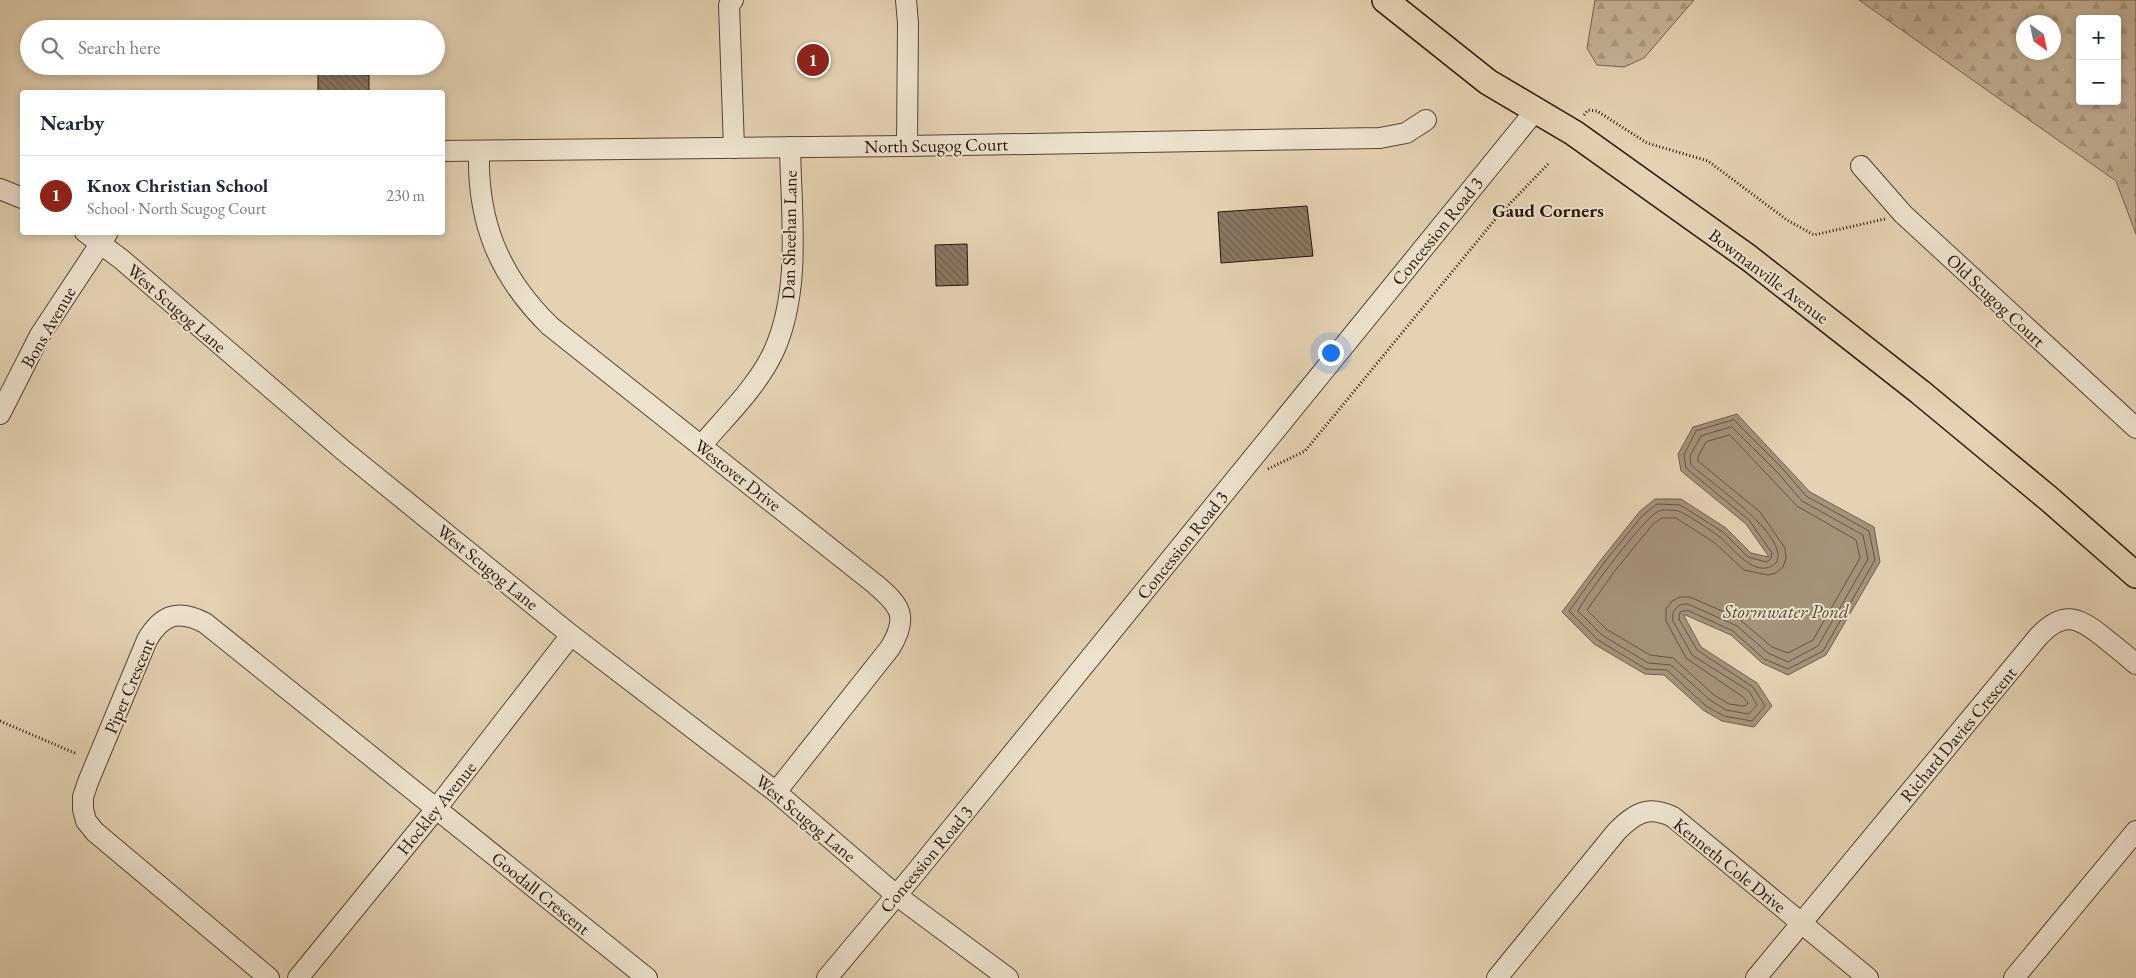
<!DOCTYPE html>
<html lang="en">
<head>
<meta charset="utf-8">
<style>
  body { margin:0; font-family:"EB Garamond",serif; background:#f6f6f7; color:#1f2937 }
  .controls { position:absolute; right:15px; top:15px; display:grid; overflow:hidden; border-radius:5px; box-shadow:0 2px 8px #0003 }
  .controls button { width:45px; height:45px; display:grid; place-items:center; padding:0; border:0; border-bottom:1px solid #e0e1e3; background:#fff; color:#1f2937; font:25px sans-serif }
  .compass { position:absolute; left:2016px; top:15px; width:45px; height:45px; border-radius:50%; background:#fff; box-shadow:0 2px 8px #0003; rotate:147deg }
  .you { position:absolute; left:1330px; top:352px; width:18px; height:18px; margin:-12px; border:4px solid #fff; border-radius:50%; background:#1a73e8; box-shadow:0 0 0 8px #1a73e833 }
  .badge { display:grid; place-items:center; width:32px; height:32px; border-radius:50%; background:#8f2418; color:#fff; font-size:16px; font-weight:700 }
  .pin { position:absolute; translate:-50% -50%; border:2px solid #fff; box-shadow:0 1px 5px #0006 }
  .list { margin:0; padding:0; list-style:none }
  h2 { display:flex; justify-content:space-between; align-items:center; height:65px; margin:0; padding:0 20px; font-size:21px }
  h2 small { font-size:16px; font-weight:400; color:#747a83 }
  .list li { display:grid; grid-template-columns:32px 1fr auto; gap:15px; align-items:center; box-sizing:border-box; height:80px; padding:0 20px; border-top:1px solid #e0e1e3 }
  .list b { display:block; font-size:19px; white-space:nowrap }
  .list p { margin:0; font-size:16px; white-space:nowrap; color:#747a83 }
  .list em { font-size:16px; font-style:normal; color:#747a83 }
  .icon { flex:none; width:28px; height:28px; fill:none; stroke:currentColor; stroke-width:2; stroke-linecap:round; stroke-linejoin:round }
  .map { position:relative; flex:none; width:2136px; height:978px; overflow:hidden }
  .search { position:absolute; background:#fff; box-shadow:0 2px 8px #0003; left:20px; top:20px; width:425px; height:55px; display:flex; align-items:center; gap:12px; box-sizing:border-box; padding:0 18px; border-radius:28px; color:#747a83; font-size:19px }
  .panel { position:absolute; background:#fff; box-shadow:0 2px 8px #0003; left:20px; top:90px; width:425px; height:145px; border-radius:5px }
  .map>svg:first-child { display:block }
</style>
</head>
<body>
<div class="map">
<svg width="2136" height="978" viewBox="0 0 2136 978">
  <defs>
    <pattern id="forest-firs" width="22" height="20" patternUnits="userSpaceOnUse" patternTransform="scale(1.25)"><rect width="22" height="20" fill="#c4b296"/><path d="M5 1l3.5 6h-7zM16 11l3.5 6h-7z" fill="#a89880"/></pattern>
    <pattern id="building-back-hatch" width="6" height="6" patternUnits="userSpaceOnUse" patternTransform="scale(1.25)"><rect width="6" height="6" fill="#8a7762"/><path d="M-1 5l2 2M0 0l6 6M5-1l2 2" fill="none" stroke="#71604f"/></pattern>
  </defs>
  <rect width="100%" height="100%" fill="#e4d2b2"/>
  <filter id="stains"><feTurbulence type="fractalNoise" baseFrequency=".004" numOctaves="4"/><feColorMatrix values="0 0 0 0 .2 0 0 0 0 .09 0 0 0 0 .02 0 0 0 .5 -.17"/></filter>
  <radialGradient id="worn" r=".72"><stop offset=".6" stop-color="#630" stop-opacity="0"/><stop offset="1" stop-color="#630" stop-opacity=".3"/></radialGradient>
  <g fill="url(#forest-firs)" stroke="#766451" fill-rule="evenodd">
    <path d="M 1595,0 L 1694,0 L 1644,58 L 1624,67 L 1597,65 L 1587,48 Z"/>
    <path d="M 1859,0 L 2136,0 L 2136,234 L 2116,181 ZM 2080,19 L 2117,19 L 2117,101 L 2080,101 ZM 2054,22 L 2054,52 L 2024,52 L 2024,22 Z"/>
  </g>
  <path fill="#a4927a" stroke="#72604e" d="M 1737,414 L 1810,492 L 1874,527 L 1880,562 L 1826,655 L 1788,675 L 1762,663 L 1731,635 L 1683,614 L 1701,647 L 1757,683 L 1772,706 L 1754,727 L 1722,721 L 1703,710 L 1664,675 L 1645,674 L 1594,644 L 1562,612 L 1600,561 L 1640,511 L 1655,499 L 1681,499 L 1726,528 L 1751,553 L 1769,557 L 1746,524 L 1681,471 L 1678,454 L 1693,427 Z"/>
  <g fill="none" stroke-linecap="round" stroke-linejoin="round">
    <g stroke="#665443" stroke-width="1">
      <path d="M 1734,420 L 1783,469 L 1806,496 L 1869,531 L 1875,560 L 1823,651 L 1788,669 L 1764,659 L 1733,631 L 1687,610 L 1680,612 L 1679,619 L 1697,650 L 1753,687 L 1765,706 L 1752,721 L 1724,716 L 1706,706 L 1667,670 L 1646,669 L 1598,640 L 1569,611 L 1603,564 L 1643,515 L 1657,504 L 1680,505 L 1723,532 L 1748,557 L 1766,562 L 1771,559 L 1772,553 L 1749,520 L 1686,468 L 1684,455 L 1696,431 Z"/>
      <path d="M 1732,427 L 1778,473 L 1802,501 L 1863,535 L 1868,559 L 1818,646 L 1788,662 L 1768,653 L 1737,626 L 1688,604 C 1678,603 1671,610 1673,621 L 1692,655 L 1749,691 L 1757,705 L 1749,714 L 1726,710 L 1710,700 L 1671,665 L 1648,663 L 1602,635 L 1578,611 C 1585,596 1646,515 1659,511 C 1663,509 1674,510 1678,511 C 1686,513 1713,532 1720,537 C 1733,548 1756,581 1776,563 C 1792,537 1708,481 1691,465 L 1690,456 L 1701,436 Z"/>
      <path d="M 1730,435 L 1797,506 L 1856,540 L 1860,558 L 1813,640 L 1788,653 L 1772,647 L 1738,618 L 1690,597 L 1680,597 L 1672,601 L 1666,609 L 1666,621 L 1686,658 L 1743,697 L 1748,703 L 1745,706 L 1729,704 L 1714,695 L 1673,658 L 1650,655 L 1606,629 L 1587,610 L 1614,572 L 1653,524 L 1662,518 L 1676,518 L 1715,543 L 1744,570 L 1768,575 L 1776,573 L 1783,567 L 1786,558 L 1785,548 L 1760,512 L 1698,461 L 1698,457 L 1706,442 Z"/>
    </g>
  </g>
  <g fill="url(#building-back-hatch)" stroke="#28150c">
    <path d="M 318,73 L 369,75 L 369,92 L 318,92 Z"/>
    <path d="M 1307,206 L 1313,256 L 1221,263 L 1218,212 Z"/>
    <path d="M 967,244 L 968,285 L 936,286 L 935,245 Z"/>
  </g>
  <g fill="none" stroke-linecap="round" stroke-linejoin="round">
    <defs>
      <g id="minor">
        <path d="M 733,0 L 729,5 L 734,148"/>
        <path d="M 906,0 L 908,23 L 907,146"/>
        <path d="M 442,151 L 907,146 L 1380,138 L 1406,133 L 1426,120"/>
        <path d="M 479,151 C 477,222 499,276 550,326 L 875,584 C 901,606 909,617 890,648 L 776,792"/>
        <path d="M 1861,166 L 1903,214 L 2136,428"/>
        <path d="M 0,189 L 22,198"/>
        <path d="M 85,232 L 121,259 L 344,451 L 571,635 L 776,792 L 896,895 L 1008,978"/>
        <path d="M 0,414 L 40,335 L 108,232"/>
        <path d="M 701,446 C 726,416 756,388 773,353 C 802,291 791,214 790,147"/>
        <path d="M 269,978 L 95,832 L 86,821 L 83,809 L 83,797 L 88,782 L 147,640 C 162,614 179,609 205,623 L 647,978"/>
        <path d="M 298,978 L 436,809 L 571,635"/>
        <path d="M 827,978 L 916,872 L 1535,111"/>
        <path d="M 1497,978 L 1617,831 C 1635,813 1648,805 1673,817 L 1868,978"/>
        <path d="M 1756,978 L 2038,637 C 2062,611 2077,616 2102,636 C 2113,645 2125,654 2136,664"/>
        <path d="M 2014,978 L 2136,831"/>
      </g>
      <path id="major" d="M 1385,0 L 1488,82 L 1574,133 L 1749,258 L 1920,392 L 2048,498 L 2136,575"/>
    </defs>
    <use href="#minor" stroke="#574436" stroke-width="22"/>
    <use href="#major" stroke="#28150c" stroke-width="28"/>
    <g stroke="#28150c" stroke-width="3" stroke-dasharray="1 2.5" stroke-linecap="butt">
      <path d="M 1584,115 L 1588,110 L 1597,111 L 1647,143 L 1708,161 L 1787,220 L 1814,235 L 1885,219"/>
      <path d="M 1268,469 L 1305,451 L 1498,216 L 1549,163"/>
      <path d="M 0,721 L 77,754"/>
    </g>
    <use href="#minor" stroke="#ede2cd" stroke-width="20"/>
    <use href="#major" stroke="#e4d2b2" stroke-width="25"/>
  </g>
  <g text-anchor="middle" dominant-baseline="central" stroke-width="4" stroke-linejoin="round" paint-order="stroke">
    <g font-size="18" fill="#28150c" stroke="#ede2cd">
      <text transform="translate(936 145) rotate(-1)">North Scugog Court</text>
      <text transform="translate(1437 231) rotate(-51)">Concession Road 3</text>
      <text transform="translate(789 235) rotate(-89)">Dan Sheehan Lane</text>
      <text transform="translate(1769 276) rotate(37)">Bowmanville Avenue</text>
      <text transform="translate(1996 300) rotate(43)">Old Scugog Court</text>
      <text transform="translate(177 308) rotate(41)">West Scugog Lane</text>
      <text transform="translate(48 327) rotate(-60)">Bons Avenue</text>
      <text transform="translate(738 475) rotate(38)">Westover Drive</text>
      <text transform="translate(1182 545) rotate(-51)">Concession Road 3</text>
      <text transform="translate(488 567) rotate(39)">West Scugog Lane</text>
      <text transform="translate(129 686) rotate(-67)">Piper Crescent</text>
      <text transform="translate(1958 734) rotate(-50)">Richard Davies Crescent</text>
      <text transform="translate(436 808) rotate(-51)">Hockley Avenue</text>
      <text transform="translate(806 818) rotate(40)">West Scugog Lane</text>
      <text transform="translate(926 859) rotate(-50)">Concession Road 3</text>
      <text transform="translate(1730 865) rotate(39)">Kenneth Cole Drive</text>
      <text transform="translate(541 893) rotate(39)">Goodall Crescent</text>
    </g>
    <g font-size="19" font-weight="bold" fill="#28150c" stroke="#ede2cd">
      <text x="1548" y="210">Gaud Corners</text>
    </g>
    <g font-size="19" font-style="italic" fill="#5a4738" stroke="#ede2cd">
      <text x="1786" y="611">Stormwater Pond</text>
    </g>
  </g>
  <rect width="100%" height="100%" filter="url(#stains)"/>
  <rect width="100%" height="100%" fill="url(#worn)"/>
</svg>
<div class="controls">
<button>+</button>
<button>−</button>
</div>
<svg class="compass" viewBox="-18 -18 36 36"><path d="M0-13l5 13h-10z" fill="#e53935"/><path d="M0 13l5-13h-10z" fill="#747a83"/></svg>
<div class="you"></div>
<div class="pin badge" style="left:813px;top:60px">1</div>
<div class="search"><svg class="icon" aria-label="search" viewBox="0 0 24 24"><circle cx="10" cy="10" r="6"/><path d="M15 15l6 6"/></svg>Search here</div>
<section class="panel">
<h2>Nearby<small></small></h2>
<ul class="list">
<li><span class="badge">1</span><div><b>Knox Christian School</b><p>School · North Scugog Court</p></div><em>230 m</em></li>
</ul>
</section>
</div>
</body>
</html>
